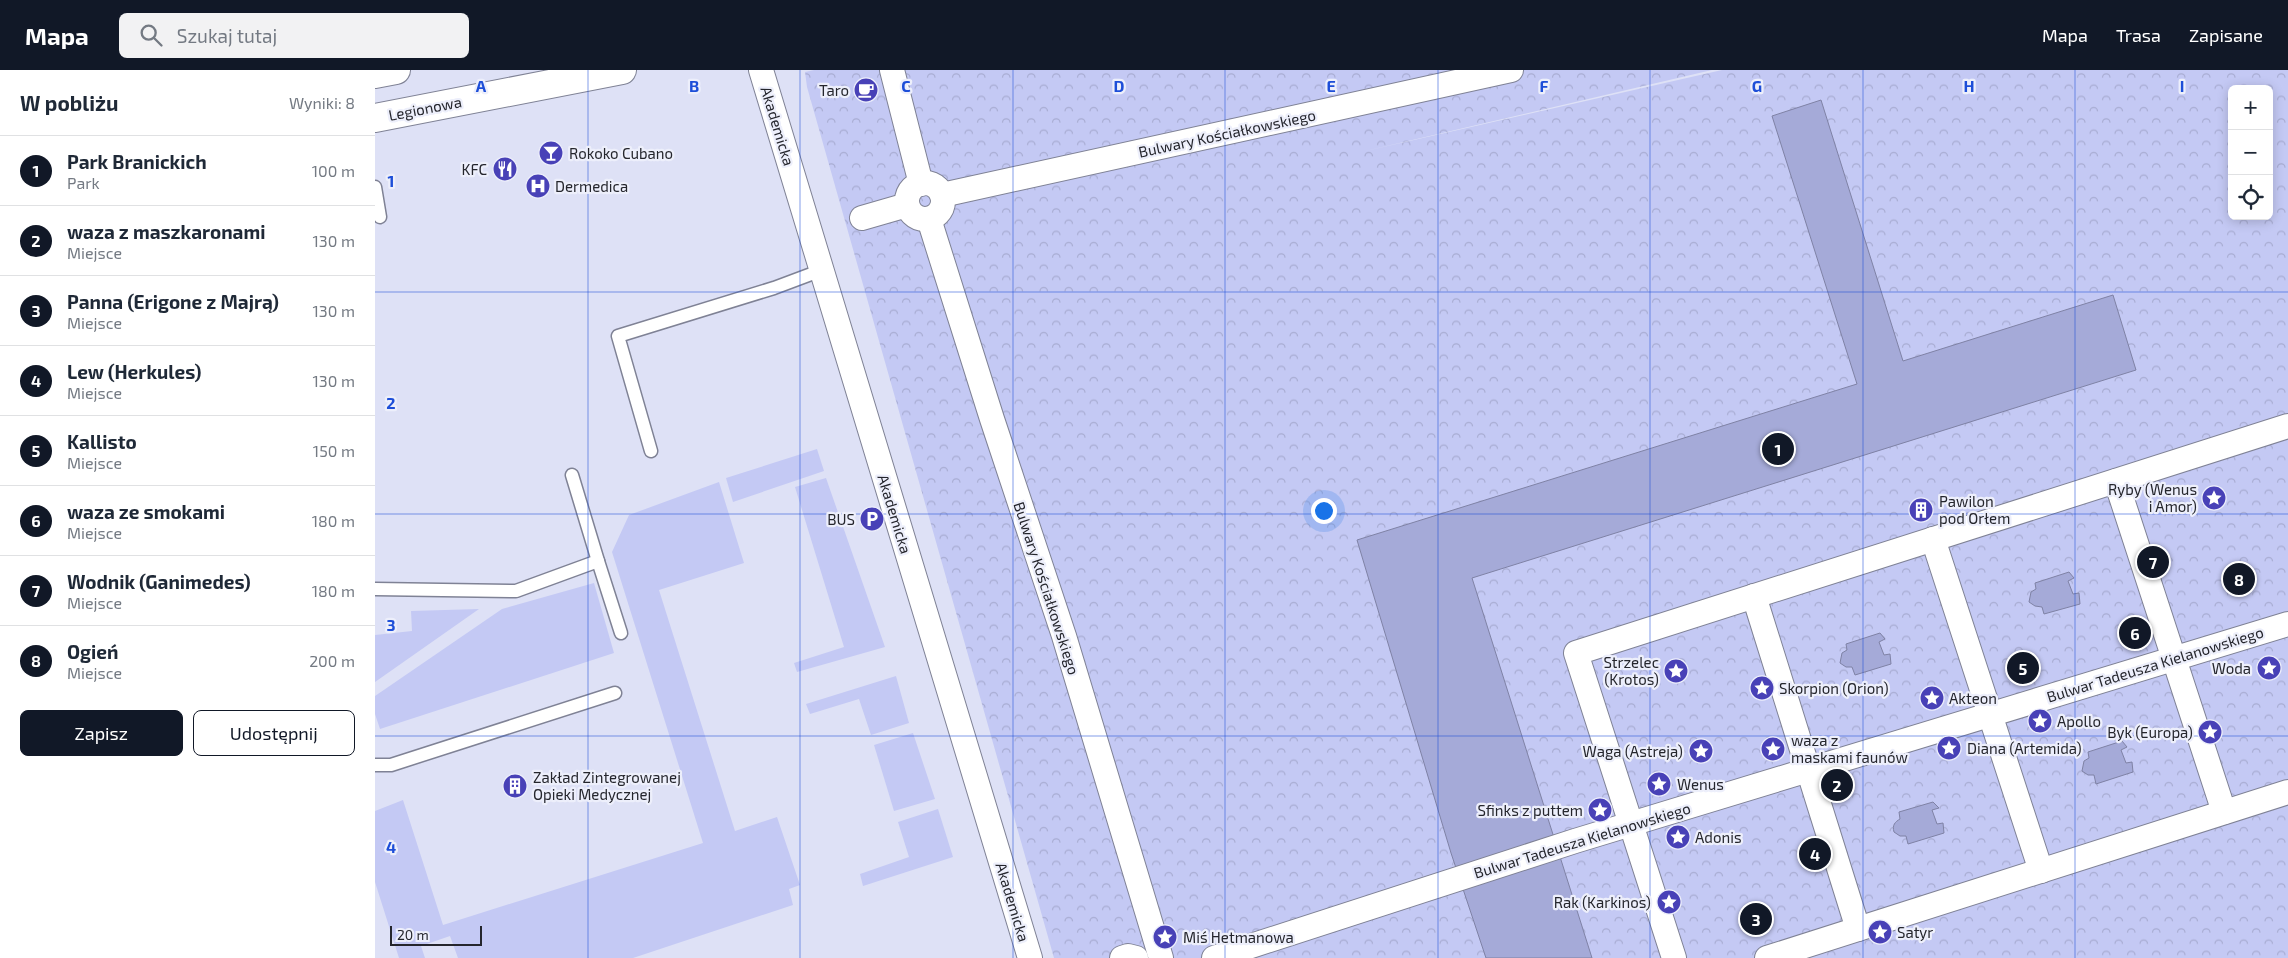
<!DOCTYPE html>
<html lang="pl">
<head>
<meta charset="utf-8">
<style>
  body { margin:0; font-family:"Exo 2",sans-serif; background:#f2f2f3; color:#1f2937 }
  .controls { position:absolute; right:15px; top:15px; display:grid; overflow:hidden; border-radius:8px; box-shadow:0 2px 12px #0003 }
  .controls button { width:45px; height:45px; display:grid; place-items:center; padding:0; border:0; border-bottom:1px solid #e0e1e3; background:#fff; color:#1f2937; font:25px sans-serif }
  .scale { position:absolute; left:15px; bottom:12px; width:92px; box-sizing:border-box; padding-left:5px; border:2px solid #25262d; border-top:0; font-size:14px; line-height:18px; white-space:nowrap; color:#25262d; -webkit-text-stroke:4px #edeffb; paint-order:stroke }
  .you { position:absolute; left:948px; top:440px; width:18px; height:18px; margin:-12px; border:4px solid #fff; border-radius:50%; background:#1a73e8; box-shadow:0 0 0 8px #1a73e833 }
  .badge { display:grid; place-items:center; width:32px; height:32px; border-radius:50%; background:#111827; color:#fff; font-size:16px; font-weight:700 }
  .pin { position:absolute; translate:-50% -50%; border:2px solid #fff; box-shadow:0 1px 5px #0006 }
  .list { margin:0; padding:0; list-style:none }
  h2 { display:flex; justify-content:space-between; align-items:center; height:65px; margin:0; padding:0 20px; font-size:21px }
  h2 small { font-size:16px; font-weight:400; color:#747a83 }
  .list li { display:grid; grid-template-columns:32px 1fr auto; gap:15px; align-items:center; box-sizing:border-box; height:70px; padding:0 20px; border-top:1px solid #e0e1e3 }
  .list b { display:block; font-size:19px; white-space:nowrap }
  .list p { margin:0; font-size:16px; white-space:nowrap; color:#747a83 }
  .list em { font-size:16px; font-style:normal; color:#747a83 }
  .actions { display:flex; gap:10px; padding:15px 20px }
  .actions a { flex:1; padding:11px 0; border:1px solid #111827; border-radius:8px; text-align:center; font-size:18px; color:#111827 }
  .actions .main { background:#111827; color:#fff }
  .icon { flex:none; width:28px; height:28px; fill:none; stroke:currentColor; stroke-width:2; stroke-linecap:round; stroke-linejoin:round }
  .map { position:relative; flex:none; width:1913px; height:888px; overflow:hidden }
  header { display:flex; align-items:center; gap:30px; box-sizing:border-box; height:70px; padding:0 25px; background:#111827; color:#fff }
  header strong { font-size:24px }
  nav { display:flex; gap:28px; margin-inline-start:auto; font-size:18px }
  .search { width:350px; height:45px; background:#f2f2f3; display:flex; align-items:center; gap:12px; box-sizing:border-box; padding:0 18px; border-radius:8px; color:#747a83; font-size:19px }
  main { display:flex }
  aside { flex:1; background:#fff }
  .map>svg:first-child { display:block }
</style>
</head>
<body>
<header>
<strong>Mapa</strong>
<div class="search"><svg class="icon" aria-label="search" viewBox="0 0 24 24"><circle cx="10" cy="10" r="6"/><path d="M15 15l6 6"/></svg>Szukaj tutaj</div>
<nav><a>Mapa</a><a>Trasa</a><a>Zapisane</a></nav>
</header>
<main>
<aside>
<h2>W pobliżu<small>Wyniki: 8</small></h2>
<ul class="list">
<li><span class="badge">1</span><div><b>Park Branickich</b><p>Park</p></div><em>100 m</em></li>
<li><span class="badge">2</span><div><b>waza z maszkaronami</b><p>Miejsce</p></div><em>130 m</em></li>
<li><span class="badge">3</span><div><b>Panna (Erigone z Majrą)</b><p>Miejsce</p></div><em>130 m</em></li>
<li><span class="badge">4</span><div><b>Lew (Herkules)</b><p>Miejsce</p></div><em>130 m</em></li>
<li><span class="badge">5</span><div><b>Kallisto</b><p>Miejsce</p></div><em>150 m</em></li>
<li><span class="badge">6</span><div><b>waza ze smokami</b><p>Miejsce</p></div><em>180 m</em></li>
<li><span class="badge">7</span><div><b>Wodnik (Ganimedes)</b><p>Miejsce</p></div><em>180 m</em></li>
<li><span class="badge">8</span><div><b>Ogień</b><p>Miejsce</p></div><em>200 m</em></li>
</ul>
<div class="actions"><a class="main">Zapisz</a><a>Udostępnij</a></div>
</aside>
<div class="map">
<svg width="1913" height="888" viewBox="0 0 1913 888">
  <defs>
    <pattern id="park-crowns" width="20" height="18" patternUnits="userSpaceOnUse" patternTransform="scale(1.25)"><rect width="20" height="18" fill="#c4c9f4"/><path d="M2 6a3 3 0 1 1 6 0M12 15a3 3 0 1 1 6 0" fill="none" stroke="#a8acd2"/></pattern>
  </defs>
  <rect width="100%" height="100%" fill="#dee1f6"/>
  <g fill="#c4c9f4">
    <path d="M 442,379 L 449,401 L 358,432 L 351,408 Z"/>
    <path d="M 451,408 L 510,577 L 422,602 L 419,593 L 469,577 L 420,417 Z"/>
    <path d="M 344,412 L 369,493 L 284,520 L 360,761 L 402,747 L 425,815 L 414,819 L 418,835 L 258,888 L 83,888 L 75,866 L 46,876 L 50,888 L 24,888 L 0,812 L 0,741 L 28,730 L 68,855 L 328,773 L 237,482 L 254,445 Z"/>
    <path d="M 219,513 L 239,583 L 5,659 L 0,644 L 0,626 L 127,539 Z"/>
    <path d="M 104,539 L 0,612 L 0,565 L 37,561 L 36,541 Z"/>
    <path d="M 521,606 L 534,653 L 496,665 L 484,629 L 435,644 L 431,634 Z"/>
    <path d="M 538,663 L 560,729 L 519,741 L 499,675 Z"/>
    <path d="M 563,739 L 578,787 L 488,816 L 485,804 L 534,787 L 523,752 Z"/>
  </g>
  <path fill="url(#park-crowns)" fill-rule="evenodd" d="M 439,0 L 1337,0 L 986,82 L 1347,0 L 1913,0 L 1913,888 L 679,888 L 432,17 L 430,2 ZM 1857,19 L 1894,19 L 1894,146 L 1857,146 Z"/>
  <g fill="#a5aad8" stroke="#7f82a5">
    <path d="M 1446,30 L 1528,291 L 1738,225 L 1761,300 L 1097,508 L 1217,888 L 1111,888 L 1076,783 L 982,470 L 1482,314 L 1397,46 Z"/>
    <path d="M 1694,502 L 1699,508 L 1693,511 L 1698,524 L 1704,523 L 1705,534 L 1669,544 L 1667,537 L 1660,536 L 1654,532 L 1656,522 L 1661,519 L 1660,513 Z"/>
    <path d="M 1505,563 L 1510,569 L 1504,572 L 1509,585 L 1515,584 L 1516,594 L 1480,605 L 1477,597 L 1471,597 L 1465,593 L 1467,583 L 1472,580 L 1471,574 Z"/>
    <path d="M 1747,671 L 1752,677 L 1746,680 L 1751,693 L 1757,692 L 1758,702 L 1721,714 L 1719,705 L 1713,705 L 1707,701 L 1709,691 L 1714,688 L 1713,682 Z"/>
    <path d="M 1558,732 L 1564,738 L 1557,740 L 1562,754 L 1568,753 L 1569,763 L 1533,774 L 1531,766 L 1525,766 L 1519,762 C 1517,755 1520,752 1525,749 L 1524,742 Z"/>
  </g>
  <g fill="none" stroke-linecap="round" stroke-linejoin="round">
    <defs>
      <g id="lane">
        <path d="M 0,117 L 5,147"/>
        <path d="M 276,381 L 243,266 L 399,218 L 447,200"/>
        <path d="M 223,491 L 246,563"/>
        <path d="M 0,519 L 141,521 L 223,491 L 197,405"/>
        <path d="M 0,695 L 16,695 L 240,623"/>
      </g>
      <g id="street">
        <path d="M 386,0 L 655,888"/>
        <path d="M 517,0 L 546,114"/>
        <circle cx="550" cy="131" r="18"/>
        <path d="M 567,125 L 1136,0"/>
        <path d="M 487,148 L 532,135"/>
        <path d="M 554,149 L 617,349 L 689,566 L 786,888"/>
        <path d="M 1741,411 L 1849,742"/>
        <path d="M 1558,469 L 1666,801"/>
        <path d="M 1379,526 L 1483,859"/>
        <path d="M 747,888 L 753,886 L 761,888"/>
        <path d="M 839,888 L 1200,771 L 1913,554"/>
        <path d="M 1299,888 L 1201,583 L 1913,356"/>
        <path d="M 1392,888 L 1913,722"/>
      </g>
      <g id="secondary">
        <path d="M 0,4 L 21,0"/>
        <path d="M 0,48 L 247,0"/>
      </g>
    </defs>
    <use href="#lane" stroke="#7f8295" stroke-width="15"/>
    <use href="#street" stroke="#7f8295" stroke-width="26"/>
    <use href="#secondary" stroke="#7f8295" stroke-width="30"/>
    <use href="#lane" stroke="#fff" stroke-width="12"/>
    <use href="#street" stroke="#fff" stroke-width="24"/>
    <use href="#secondary" stroke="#fff" stroke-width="28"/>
  </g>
  <path fill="none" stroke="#1d4ed8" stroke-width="1" stroke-opacity="0.55" d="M 213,0 L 213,888M 425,0 L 425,888M 638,0 L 638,888M 850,0 L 850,888M 1063,0 L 1063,888M 1275,0 L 1275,888M 1488,0 L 1488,888M 1700,0 L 1700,888M 0,222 L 1913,222M 0,444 L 1913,444M 0,666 L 1913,666"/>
  <defs>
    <symbol id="cafe-disc" viewBox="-11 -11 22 22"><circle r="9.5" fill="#4841b7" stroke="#edeffb"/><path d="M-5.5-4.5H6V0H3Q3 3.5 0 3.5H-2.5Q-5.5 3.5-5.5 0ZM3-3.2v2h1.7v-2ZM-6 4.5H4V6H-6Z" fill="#fff"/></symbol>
    <symbol id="bar-disc" viewBox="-11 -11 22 22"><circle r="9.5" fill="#4841b7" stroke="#edeffb"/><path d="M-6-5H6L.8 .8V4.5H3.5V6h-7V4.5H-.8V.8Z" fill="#fff"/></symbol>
    <symbol id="restaurant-disc" viewBox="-11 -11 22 22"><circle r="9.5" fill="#4841b7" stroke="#edeffb"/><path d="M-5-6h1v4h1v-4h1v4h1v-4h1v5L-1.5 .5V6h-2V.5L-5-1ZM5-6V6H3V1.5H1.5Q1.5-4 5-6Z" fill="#fff"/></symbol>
    <symbol id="hospital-disc" viewBox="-11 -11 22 22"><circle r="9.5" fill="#4841b7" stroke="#edeffb"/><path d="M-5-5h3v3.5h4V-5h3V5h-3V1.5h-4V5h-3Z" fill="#fff"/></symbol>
    <symbol id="sight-disc" viewBox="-11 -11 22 22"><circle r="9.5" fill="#4841b7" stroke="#edeffb"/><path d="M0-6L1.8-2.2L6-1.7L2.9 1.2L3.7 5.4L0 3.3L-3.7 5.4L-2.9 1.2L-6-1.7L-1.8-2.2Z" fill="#fff"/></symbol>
    <symbol id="building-disc" viewBox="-11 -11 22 22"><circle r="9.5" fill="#4841b7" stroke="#edeffb"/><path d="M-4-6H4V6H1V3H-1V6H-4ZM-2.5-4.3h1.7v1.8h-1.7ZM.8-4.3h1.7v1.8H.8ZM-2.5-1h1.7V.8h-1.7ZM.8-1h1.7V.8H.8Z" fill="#fff"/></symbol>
    <symbol id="parking-disc" viewBox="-11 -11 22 22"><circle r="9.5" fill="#4841b7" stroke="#edeffb"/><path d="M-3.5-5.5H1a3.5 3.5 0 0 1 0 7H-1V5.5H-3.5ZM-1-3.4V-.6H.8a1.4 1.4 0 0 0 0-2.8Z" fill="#fff"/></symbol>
  </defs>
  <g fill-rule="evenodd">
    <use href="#cafe-disc" x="477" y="6" width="28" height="28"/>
    <use href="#bar-disc" x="162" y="69" width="28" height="28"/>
    <use href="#restaurant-disc" x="116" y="85" width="28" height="28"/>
    <use href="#hospital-disc" x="149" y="102" width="28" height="28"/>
    <use href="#sight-disc" x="1825" y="414" width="28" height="28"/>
    <use href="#building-disc" x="1532" y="426" width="28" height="28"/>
    <use href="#parking-disc" x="483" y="435" width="28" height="28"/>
    <use href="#sight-disc" x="1880" y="584" width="28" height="28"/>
    <use href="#sight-disc" x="1287" y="587" width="28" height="28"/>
    <use href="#sight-disc" x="1373" y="604" width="28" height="28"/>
    <use href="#sight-disc" x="1543" y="614" width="28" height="28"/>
    <use href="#sight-disc" x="1651" y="637" width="28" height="28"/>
    <use href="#sight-disc" x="1821" y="648" width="28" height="28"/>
    <use href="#sight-disc" x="1560" y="664" width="28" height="28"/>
    <use href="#sight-disc" x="1384" y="665" width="28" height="28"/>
    <use href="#sight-disc" x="1312" y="667" width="28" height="28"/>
    <use href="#sight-disc" x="1270" y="700" width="28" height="28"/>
    <use href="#building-disc" x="126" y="702" width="28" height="28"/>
    <use href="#sight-disc" x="1211" y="726" width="28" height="28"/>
    <use href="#sight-disc" x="1289" y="753" width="28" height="28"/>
    <use href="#sight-disc" x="1280" y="818" width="28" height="28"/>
    <use href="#sight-disc" x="1491" y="848" width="28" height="28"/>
    <use href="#sight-disc" x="776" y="853" width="28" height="28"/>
  </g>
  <g text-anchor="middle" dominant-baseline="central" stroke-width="4.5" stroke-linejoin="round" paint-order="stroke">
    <g font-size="15" fill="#25262d" stroke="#edeffb" text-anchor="start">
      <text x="474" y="20" text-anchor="end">Taro</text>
      <text x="194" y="83">Rokoko Cubano</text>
      <text x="112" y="99" text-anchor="end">KFC</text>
      <text x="180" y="116">Dermedica</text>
      <text x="1822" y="419" text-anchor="end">Ryby (Wenus<tspan x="1822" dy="17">i Amor)</tspan></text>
      <text x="1564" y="431">Pawilon<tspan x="1564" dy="17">pod Orłem</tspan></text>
      <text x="480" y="449" text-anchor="end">BUS</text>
      <text x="1284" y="592" text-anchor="end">Strzelec<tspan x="1284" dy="17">(Krotos)</tspan></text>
      <text x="1876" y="598" text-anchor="end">Woda</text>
      <text x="1404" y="618">Skorpion (Orion)</text>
      <text x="1574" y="628">Akteon</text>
      <text x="1682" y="651">Apollo</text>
      <text x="1818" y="662" text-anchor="end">Byk (Europa)</text>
      <text x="1416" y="670">waza z<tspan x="1416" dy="17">maskami faunów</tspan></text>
      <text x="1592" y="678">Diana (Artemida)</text>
      <text x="1308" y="681" text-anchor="end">Waga (Astreja)</text>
      <text x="158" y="707">Zakład Zintegrowanej<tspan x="158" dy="17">Opieki Medycznej</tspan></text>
      <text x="1302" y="714">Wenus</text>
      <text x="1208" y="740" text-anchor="end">Sfinks z puttem</text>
      <text x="1320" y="767">Adonis</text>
      <text x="1276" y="832" text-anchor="end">Rak (Karkinos)</text>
      <text x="1522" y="862">Satyr</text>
      <text x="808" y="867">Miś Hetmanowa</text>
    </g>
    <g font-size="15" fill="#25262d" stroke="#edeffb">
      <text transform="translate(50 38) rotate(-11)">Legionowa</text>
      <text transform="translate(403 56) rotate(73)">Akademicka</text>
      <text transform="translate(852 63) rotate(-12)">Bulwary Kościałkowskiego</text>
      <text transform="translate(520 444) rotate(73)">Akademicka</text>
      <text transform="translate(672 518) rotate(72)">Bulwary Kościałkowskiego</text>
      <text transform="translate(1780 594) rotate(-17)">Bulwar Tadeusza Kielanowskiego</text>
      <text transform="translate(1207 770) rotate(-17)">Bulwar Tadeusza Kielanowskiego</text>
      <text transform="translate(638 832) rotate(73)">Akademicka</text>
    </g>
  </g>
  <g font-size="16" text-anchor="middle" font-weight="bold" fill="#1d4ed8" stroke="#edeffb" stroke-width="4.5" stroke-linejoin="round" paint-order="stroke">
    <text x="106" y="22">A</text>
    <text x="319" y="22">B</text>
    <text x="531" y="22">C</text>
    <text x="744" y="22">D</text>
    <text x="956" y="22">E</text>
    <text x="1169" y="22">F</text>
    <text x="1382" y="22">G</text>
    <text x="1594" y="22">H</text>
    <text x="1807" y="22">I</text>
    <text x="16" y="117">1</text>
    <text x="16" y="339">2</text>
    <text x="16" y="561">3</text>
    <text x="16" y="783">4</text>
  </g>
</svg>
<div class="controls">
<button>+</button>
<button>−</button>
<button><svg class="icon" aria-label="locate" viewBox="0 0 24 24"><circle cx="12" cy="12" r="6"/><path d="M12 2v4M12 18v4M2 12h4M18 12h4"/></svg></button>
</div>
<div class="scale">20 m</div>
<div class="you"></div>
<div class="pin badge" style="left:1403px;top:379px">1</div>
<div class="pin badge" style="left:1462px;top:715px">2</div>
<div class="pin badge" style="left:1381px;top:849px">3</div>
<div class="pin badge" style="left:1440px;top:784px">4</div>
<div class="pin badge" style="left:1648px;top:598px">5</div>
<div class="pin badge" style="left:1760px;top:563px">6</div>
<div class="pin badge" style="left:1778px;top:492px">7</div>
<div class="pin badge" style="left:1864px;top:509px">8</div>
</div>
</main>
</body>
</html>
